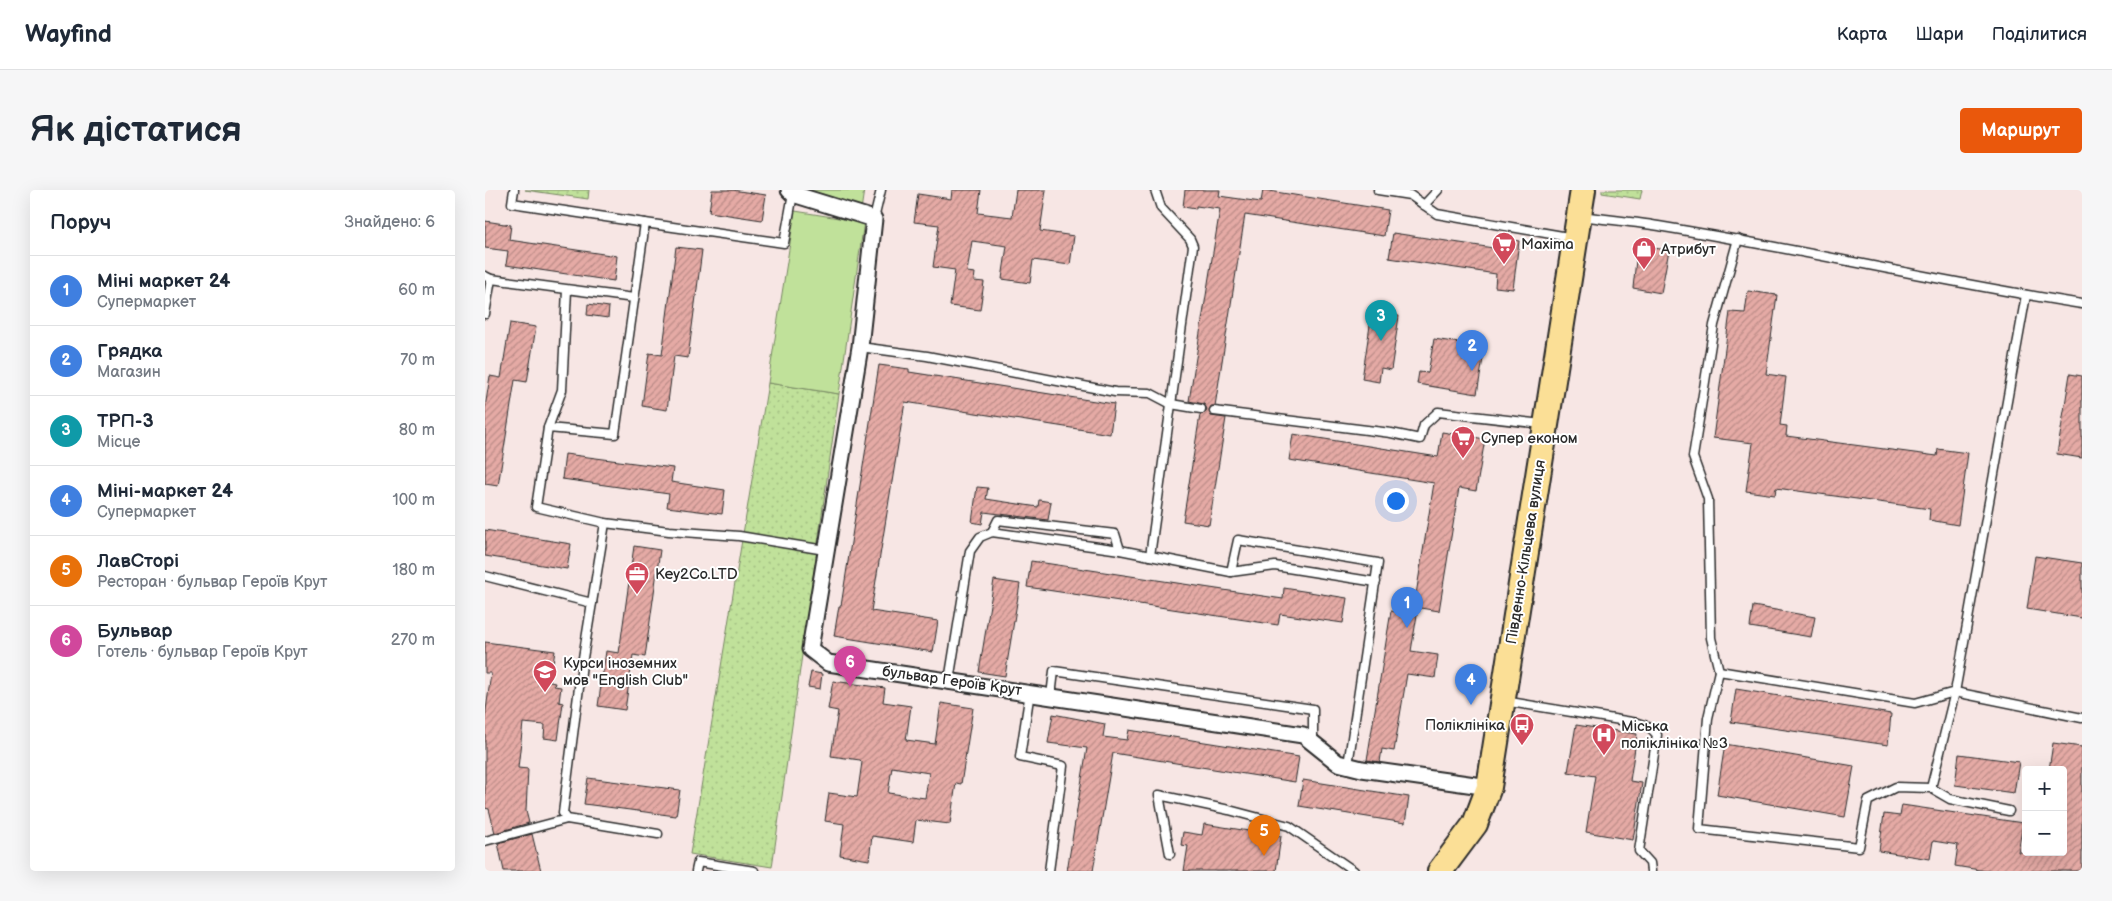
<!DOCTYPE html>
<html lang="uk">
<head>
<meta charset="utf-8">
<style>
  body { margin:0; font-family:"Balsamiq Sans",sans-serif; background:#f6f6f7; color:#1f2937 }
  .controls { position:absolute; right:15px; bottom:15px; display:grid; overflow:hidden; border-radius:5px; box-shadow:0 5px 20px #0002 }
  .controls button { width:45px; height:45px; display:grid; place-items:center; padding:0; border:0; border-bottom:1px solid #e0e1e3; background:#fff; color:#1f2937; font:25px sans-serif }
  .you { position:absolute; left:910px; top:310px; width:18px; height:18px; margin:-12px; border:4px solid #fff; border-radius:50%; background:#1a73e8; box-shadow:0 0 0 8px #1a73e833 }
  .badge { display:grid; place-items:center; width:32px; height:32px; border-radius:50%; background:#ea580c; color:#fff; font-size:16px; font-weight:700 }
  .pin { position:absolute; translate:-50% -41px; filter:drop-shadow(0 1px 2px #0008) }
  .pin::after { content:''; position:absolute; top:26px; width:18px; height:15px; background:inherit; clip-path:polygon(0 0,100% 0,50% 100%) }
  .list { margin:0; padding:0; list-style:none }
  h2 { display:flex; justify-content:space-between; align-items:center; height:65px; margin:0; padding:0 20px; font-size:21px }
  h2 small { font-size:16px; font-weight:400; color:#747a83 }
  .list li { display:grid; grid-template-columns:32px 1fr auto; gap:15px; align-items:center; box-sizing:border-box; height:70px; padding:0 20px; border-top:1px solid #e0e1e3 }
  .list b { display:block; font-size:19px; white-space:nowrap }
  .list p { margin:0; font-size:16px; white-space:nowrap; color:#747a83 }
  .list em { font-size:16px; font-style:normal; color:#747a83 }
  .map { position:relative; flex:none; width:1597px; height:681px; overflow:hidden; border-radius:5px }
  header { display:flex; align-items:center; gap:30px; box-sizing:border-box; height:70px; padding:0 25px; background:#fff; border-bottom:1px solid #e0e1e3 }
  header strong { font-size:24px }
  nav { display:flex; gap:28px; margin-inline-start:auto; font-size:18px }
  .intro { display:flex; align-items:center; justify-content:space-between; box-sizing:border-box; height:120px; padding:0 30px }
  h1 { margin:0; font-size:35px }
  .button { padding:12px 22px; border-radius:5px; background:#ea580c; color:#fff; font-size:18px; font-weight:700 }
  main { display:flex; gap:30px; padding:0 30px }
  aside { flex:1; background:#fff; border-radius:5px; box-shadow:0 5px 20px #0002 }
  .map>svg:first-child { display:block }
</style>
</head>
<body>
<header>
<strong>Wayfind</strong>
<nav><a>Карта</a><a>Шари</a><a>Поділитися</a></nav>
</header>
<div class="intro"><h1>Як дістатися</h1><a class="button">Маршрут</a></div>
<main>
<aside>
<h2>Поруч<small>Знайдено: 6</small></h2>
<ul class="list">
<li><span class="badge" style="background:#3f7fe0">1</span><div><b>Міні маркет 24</b><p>Супермаркет</p></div><em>60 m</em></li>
<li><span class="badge" style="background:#3f7fe0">2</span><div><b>Грядка</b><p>Магазин</p></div><em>70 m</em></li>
<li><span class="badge" style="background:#0f9aa8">3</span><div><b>ТРП-3</b><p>Місце</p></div><em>80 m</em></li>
<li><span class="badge" style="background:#3f7fe0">4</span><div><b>Міні-маркет 24</b><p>Супермаркет</p></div><em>100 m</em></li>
<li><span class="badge" style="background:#e8710a">5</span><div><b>ЛавСторі</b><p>Ресторан · бульвар Героїв Крут</p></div><em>180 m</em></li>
<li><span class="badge" style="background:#d1479c">6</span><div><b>Бульвар</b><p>Готель · бульвар Героїв Крут</p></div><em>270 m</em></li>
</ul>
</aside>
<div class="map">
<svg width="1597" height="681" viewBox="0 0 1597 681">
  <defs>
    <pattern id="park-dots" width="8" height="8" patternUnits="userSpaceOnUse" patternTransform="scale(1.25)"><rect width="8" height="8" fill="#c0e19a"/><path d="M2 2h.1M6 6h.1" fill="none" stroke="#a5c185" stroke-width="1.8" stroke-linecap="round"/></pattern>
    <pattern id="building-hatch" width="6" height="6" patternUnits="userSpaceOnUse" patternTransform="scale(1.25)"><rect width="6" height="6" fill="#e5aaa5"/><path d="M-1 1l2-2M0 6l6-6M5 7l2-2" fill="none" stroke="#ba8b87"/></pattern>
  </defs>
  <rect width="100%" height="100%" fill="#f7e6e4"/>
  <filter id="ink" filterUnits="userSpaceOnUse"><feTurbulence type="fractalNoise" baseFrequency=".02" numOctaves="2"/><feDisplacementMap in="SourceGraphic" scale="10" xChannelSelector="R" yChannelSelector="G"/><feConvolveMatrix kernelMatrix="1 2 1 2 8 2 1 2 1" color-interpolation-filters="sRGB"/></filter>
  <g filter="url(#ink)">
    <g fill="url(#park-dots)" stroke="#768662">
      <path d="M 40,0 L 104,0 L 103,9 Z"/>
      <path d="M 1117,0 L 1157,0 L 1155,9 L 1117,3 Z"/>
      <path d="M 283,193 L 354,204 L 287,677 L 205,664 Z"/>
    </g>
    <g fill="#c0e19a" stroke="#768662">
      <path d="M 295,0 L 379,0 L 376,20 L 304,9 Z"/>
      <path d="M 310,21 L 379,32 L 354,204 L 283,193 Z"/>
    </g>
    <g fill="url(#building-hatch)" stroke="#2b2b2b" fill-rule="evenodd">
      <path d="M 227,0 L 247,0 L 281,5 L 277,30 L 224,22 Z"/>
      <path d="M 467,0 L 496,0 L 493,23 L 527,27 L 531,0 L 561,0 L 555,41 L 589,46 L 585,75 L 548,70 L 545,93 L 517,89 L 522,56 L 487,51 L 482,82 L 490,83 L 489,91 L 499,92 L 495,120 L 465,116 L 470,80 L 448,77 L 454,35 L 429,32 L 433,4 L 466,9 Z"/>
      <path d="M 700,0 L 735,0 L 734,6 L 776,12 L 778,0 L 903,20 L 899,46 L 760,25 L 730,216 L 726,216 L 724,220 L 726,226 L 741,228 L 724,335 L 698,331 L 715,225 L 720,223 L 722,219 L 719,214 L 704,211 L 735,19 L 711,16 L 711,19 L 698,17 Z"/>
      <path d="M 0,31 L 26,35 L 24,50 L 132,66 L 129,91 L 21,75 L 23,61 L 0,58 Z"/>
      <path d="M 908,43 L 1015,59 L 1016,48 L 1034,51 L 1028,99 L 1010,97 L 1011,84 L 904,68 Z"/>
      <path d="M 1150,56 L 1184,60 L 1176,103 L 1148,98 L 1151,70 L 1148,65 Z"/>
      <path d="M 191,57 L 217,60 L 203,168 L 189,166 L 182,220 L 157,216 L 164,163 L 177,165 Z"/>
      <path d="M 1263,101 L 1292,105 L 1281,184 L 1301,187 L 1295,235 L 1302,236 L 1301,246 L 1452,266 L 1453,259 L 1483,263 L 1473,335 L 1444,330 L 1445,319 L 1291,298 L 1290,305 L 1261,301 L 1268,253 L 1228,248 L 1245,122 L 1260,123 Z"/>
      <path d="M 103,114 L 124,117 L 123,128 L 102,125 Z"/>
      <path d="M 887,122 L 914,126 L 906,180 L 896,178 L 894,192 L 877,189 Z"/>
      <path d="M 25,133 L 51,137 L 42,192 L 30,190 L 13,296 L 0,294 L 0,218 L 5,186 L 16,188 Z"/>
      <path d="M 949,149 L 1000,157 L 992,204 L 932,194 L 934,182 L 943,183 Z"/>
      <path d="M 394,175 L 424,179 L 424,182 L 629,214 L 625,244 L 420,212 L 386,421 L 453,431 L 448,462 L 349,446 L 354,416 L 356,416 Z"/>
      <path d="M 1585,184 L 1597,186 L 1597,268 L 1572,264 Z"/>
      <path d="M 957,242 L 1000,249 L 991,301 L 974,298 L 954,421 L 929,417 L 949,293 L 804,270 L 808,244 L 953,267 Z"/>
      <path d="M 80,264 L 188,278 L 186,292 L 240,300 L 237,324 L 182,317 L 184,304 L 77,289 Z"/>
      <path d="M 492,297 L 503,298 L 501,309 L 553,317 L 554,310 L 566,312 L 563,330 L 499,322 L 497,334 L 487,332 Z"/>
      <path d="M 0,340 L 86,354 L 82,379 L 0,366 Z"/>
      <path d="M 149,356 L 175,360 L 160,467 L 148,465 L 140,520 L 113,516 L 121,461 L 134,463 Z"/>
      <path d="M 1550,366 L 1597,373 L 1597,428 L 1542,419 Z"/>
      <path d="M 546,371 L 798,409 L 799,398 L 862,408 L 858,433 L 795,424 L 793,435 L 542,397 Z"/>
      <path d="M 509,390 L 535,394 L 520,486 L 494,482 Z"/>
      <path d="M 1268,416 L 1330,427 L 1326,447 L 1265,437 Z"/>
      <path d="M 906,421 L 932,425 L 926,461 L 953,465 L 950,488 L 922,484 L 909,561 L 897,559 L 895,572 L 882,570 Z"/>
      <path d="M 0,452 L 70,461 L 65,492 L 70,493 L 69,496 L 76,497 L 74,512 L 78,513 L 73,550 L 59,548 L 60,535 L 38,533 L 33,578 L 43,579 L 41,621 L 44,633 L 10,643 L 4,619 L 0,618 L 0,528 L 6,483 L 0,483 Z"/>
      <path d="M 326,482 L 337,484 L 335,499 L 323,497 Z"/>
      <path d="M 348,491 L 400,498 L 398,512 L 426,516 L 421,550 L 450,554 L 456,513 L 488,518 L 476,594 L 471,593 L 465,634 L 431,630 L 428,652 L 387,646 L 384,670 L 355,665 L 359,634 L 340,631 L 344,603 L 372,607 L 377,572 L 375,570 L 346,566 L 353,521 L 343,519 ZM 407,577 L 444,583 L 440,608 L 403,603 Z"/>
      <path d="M 1251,499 L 1406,524 L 1403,555 L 1246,532 Z"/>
      <path d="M 568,524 L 620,534 L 618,547 L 642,550 L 644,540 L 814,567 L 810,592 L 628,563 L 608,681 L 582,681 L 602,558 L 563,553 Z"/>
      <path d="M 1091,535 L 1152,544 L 1145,591 L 1157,593 L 1148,650 L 1101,642 L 1110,586 L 1083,582 Z"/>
      <path d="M 1568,553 L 1597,557 L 1597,681 L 1501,681 L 1470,676 L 1473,655 L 1448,651 L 1445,669 L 1394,661 L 1399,624 L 1415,626 L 1417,615 L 1538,633 L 1533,662 L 1578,662 L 1578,580 L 1564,580 Z"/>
      <path d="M 1240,554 L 1369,576 L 1360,627 L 1232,605 Z"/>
      <path d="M 1474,564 L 1534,572 L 1529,603 L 1470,595 Z"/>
      <path d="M 103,588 L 195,600 L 191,626 L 99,614 Z"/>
      <path d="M 818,590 L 924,607 L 920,633 L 814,616 Z"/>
      <path d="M 719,634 L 796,646 L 791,681 L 699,681 L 703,656 L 696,655 L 698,642 L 717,645 Z"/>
      <path d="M 47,644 L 56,681 L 19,681 L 13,653 Z"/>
    </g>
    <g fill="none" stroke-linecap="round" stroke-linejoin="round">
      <defs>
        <g id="lane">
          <path d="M 29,0 L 27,13 L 160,33 L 130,244 L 63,238 L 51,317 L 120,333 L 97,474 L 78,623 L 82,629 L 173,644"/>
          <path d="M 893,0 L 925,5 L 952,24 L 1089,48"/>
          <path d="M 939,15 L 953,0"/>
          <path d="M 1096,26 C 1124,30 1152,32 1179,37 C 1319,60 1457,92 1597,114"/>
          <path d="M 389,29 L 396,0"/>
          <path d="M 160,33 L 299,53 L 308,4"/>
          <path d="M 0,86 L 6,89 L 149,108"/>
          <path d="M 0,124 L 6,89"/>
          <path d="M 375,157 L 442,166 L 630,202 L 665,203 L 686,214 L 716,219"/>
          <path d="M 729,221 L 906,243 L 935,249 L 939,235 L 953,222 L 1057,234"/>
          <path d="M 63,238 L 77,200 L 82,100"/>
          <path d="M 120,333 L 184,341 L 254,346 L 340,360"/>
          <path d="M 507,342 L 513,330 L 630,344 L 635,360"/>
          <path d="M 665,366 L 708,56 L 705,49 L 676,18 L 670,0"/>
          <path d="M 746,382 L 753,350 L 893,373 L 863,575"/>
          <path d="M 0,386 L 107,413"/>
          <path d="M 1234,481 L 1226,448 L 1223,309 L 1208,267 L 1229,135 L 1253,49"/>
          <path d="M 464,491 L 485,361 L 495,347 L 507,342 L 635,360 L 746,382 L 790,376 L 891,392"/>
          <path d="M 545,502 L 535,567 L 578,576 L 564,681"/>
          <path d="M 566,506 L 569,481 L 828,519 L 828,553"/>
          <path d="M 1019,511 L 1153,533 C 1162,535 1167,538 1172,545 L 1154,661 L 1165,673 L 1166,681"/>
          <path d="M 1446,598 L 1470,502 L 1541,105"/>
          <path d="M 1524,621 L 1465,609 L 1446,598 L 1411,597 L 1383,611 L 1374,657 L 1214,639 L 1223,528 L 1234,481 L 1430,513 L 1470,502 L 1597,528"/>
          <path d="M 0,651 L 82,629"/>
          <path d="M 685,664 L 674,605 L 744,620 L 804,636 L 869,681"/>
          <path d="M 211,681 L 213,672 L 269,681"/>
        </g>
        <path id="street" d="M 304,0 L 308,4 L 389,29 L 375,157 L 325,459 L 343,473 L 818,545 L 853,573 L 877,579 L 1004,597"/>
        <path id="primary" d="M 955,681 L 990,634 L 1004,597 L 1098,0"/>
      </defs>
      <use href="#lane" stroke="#2b2b2b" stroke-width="11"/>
      <use href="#street" stroke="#2b2b2b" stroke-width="19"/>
      <use href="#primary" stroke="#2b2b2b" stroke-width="28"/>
      <use href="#lane" stroke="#fff" stroke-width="8"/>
      <use href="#street" stroke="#fff" stroke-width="15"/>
      <use href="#primary" stroke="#fbdf96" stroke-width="24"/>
    </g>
  </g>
  <defs>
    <symbol id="supermarket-pin" viewBox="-11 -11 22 30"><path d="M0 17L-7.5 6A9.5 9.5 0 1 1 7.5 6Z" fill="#d1495b" stroke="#fff"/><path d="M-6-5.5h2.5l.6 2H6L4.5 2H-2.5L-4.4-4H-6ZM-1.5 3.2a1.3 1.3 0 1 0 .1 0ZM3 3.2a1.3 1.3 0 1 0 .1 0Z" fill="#fff"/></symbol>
    <symbol id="shop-pin" viewBox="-11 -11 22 30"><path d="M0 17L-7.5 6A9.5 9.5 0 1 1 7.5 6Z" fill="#d1495b" stroke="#fff"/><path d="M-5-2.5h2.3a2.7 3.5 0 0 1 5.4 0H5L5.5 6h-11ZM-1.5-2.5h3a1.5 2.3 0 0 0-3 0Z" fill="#fff"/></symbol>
    <symbol id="office-pin" viewBox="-11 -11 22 30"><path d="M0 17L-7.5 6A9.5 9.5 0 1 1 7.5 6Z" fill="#d1495b" stroke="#fff"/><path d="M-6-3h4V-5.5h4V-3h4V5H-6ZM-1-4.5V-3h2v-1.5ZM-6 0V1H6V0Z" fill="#fff"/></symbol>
    <symbol id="school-pin" viewBox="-11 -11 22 30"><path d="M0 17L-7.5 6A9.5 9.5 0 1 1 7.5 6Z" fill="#d1495b" stroke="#fff"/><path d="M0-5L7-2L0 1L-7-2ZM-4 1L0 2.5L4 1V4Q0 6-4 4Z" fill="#fff"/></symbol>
    <symbol id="bus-pin" viewBox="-11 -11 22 30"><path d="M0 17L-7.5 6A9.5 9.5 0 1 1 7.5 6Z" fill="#d1495b" stroke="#fff"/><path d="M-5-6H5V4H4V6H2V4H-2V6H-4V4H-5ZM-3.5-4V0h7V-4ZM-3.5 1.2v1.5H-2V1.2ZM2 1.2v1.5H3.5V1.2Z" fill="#fff"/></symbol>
    <symbol id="hospital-pin" viewBox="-11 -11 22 30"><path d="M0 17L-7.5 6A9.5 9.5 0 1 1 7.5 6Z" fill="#d1495b" stroke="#fff"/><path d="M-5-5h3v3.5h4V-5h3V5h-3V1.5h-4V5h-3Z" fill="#fff"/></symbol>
  </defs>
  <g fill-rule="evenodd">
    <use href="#supermarket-pin" x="1005" y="40" width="28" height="38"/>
    <use href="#shop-pin" x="1145" y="45" width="28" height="38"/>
    <use href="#supermarket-pin" x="964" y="234" width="28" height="38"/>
    <use href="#office-pin" x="138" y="370" width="28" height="38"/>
    <use href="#school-pin" x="46" y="468" width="28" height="38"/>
    <use href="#bus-pin" x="1023" y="521" width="28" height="38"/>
    <use href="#hospital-pin" x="1105" y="531" width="28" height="38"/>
  </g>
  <g text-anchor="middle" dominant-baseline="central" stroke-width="4" stroke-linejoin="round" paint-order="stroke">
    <g font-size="15" fill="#2b2b2b" stroke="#fff" text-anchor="start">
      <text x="1036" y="54">Maxima</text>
      <text x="1176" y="59">Атрибут</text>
      <text x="996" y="248">Супер економ</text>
      <text x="170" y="384">Key2Co.LTD</text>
      <text x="78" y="473">Курси іноземних<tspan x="78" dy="17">мов "English Club"</tspan></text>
      <text x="1020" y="535" text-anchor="end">Поліклініка</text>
      <text x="1136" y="536">Міська<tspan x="1136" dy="17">поліклініка №3</tspan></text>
    </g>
    <g font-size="15" fill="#2b2b2b" stroke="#fff">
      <text transform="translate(1041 362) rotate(-81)">Південно-Кільцева вулиця</text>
      <text transform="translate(467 491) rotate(8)">бульвар Героїв Крут</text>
    </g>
  </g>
</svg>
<div class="controls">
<button>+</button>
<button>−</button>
</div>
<div class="you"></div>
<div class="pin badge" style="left:922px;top:438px;background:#3f7fe0">1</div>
<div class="pin badge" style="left:987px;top:181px;background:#3f7fe0">2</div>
<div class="pin badge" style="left:896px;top:151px;background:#0f9aa8">3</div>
<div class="pin badge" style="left:986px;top:515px;background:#3f7fe0">4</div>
<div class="pin badge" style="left:779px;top:666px;background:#e8710a">5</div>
<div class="pin badge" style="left:365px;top:497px;background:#d1479c">6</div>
</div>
</main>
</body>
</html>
